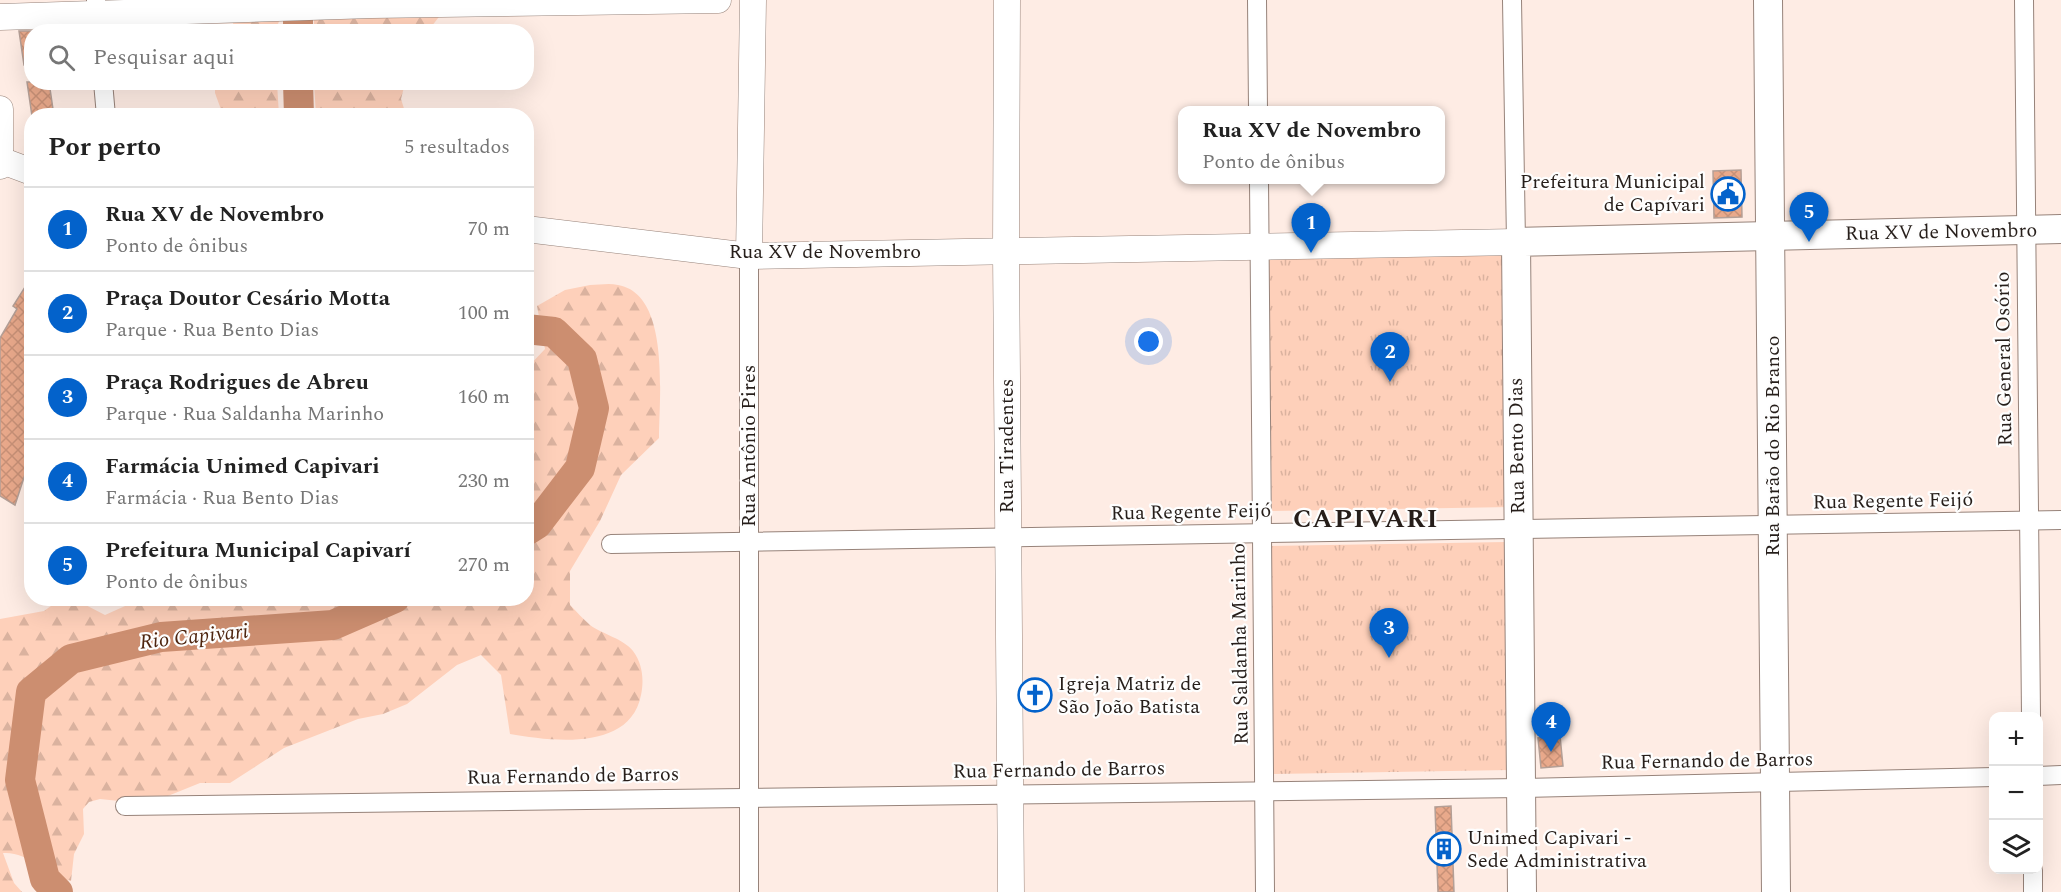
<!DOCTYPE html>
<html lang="pt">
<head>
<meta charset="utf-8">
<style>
  body { margin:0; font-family:Spectral,serif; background:#f6f6f6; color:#222 }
  .controls { position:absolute; right:18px; bottom:18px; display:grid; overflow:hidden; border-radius:12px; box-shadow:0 6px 24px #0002 }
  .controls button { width:54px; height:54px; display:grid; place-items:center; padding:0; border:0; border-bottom:2px solid #e0e0e0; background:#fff; color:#222; font:30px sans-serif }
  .you { position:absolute; left:1149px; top:342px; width:21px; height:21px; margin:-15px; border:4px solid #fff; border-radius:50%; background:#1a73e8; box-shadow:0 0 0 9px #1a73e833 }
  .badge { display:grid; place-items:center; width:39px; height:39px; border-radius:50%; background:#0362cb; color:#fff; font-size:20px; font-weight:700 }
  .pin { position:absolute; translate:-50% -50px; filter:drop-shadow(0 2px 3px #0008) }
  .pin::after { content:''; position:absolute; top:32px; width:21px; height:18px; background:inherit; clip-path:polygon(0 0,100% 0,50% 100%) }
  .popup { position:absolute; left:1178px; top:106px; width:267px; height:78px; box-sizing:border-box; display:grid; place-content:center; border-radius:12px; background:#fff; filter:drop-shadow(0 2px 4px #0005); font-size:20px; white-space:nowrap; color:#767676 }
  .popup b { font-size:22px; color:#222 }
  .popup::after { content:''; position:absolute; left:50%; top:100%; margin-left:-12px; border:12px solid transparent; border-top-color:#fff }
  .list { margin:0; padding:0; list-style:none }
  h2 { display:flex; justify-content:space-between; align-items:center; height:78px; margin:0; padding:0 24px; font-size:26px }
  h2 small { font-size:20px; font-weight:400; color:#767676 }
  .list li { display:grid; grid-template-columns:39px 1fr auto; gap:18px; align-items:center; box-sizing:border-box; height:84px; padding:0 24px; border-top:2px solid #e0e0e0 }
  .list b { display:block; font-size:22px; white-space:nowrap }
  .list p { margin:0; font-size:20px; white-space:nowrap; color:#767676 }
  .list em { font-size:20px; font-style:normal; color:#767676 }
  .icon { flex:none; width:33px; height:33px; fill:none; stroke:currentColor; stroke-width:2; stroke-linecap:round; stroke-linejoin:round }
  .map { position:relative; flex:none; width:2061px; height:892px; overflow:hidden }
  .search { position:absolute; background:#fff; box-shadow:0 6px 24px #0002; left:24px; top:24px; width:510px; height:66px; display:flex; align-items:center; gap:15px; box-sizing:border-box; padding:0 21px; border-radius:24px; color:#767676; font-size:22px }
  .panel { position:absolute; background:#fff; box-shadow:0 6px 24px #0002; left:24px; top:108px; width:510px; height:498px; border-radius:24px }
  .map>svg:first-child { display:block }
</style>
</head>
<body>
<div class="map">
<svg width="2061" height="892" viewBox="0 0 2061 892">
  <defs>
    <pattern id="forest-firs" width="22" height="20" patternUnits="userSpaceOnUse" patternTransform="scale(1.5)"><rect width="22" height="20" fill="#fed0ba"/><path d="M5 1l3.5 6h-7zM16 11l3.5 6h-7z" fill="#dab29f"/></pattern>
    <pattern id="park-tufts" width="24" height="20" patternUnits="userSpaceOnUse" patternTransform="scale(1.5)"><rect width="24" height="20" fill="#fed0ba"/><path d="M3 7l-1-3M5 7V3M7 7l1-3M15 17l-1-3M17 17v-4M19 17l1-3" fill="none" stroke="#dab29f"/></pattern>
    <pattern id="building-cross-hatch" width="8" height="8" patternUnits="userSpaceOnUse" patternTransform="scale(1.5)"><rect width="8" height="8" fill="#e9a98b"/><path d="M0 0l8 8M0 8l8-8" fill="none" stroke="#c89177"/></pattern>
  </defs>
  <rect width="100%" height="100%" fill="#feece4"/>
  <g fill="url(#forest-firs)">
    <path d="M 288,0 L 275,31 L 229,32 L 240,9 Z"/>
    <path d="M 314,0 L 449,4 L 428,31 L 314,32 Z"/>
    <path d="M 215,83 L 277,83 L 279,115 L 223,115 L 215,93 Z"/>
    <path d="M 314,83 L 405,83 L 401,99 L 406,115 L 316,115 Z"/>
    <path d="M 590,285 C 599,285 609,283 618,285 C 671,294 659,398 659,438 L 621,475 L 600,521 L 570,571 L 570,605 C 577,612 583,619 590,625 C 602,634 624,639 633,651 C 643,664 644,681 641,695 C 630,752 551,741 510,734 L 501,675 L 481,655 L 457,665 L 407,704 L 383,714 L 358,719 L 284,748 L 230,783 L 200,783 L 148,804 L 100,799 L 89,802 L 83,809 L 84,834 L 74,854 L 71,881 C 49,874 26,851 3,853 L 14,883 L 22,892 L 0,892 L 0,619 L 44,611 L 62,598 L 74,599 L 105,615 L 143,598 L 526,598 L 527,368 L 545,349 L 537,306 L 565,290 Z"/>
  </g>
  <g fill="url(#park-tufts)">
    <path d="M 1507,254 L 1512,507 L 1272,511 L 1268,258 Z"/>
    <path d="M 1505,542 L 1509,770 L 1274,774 L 1270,546 Z"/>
  </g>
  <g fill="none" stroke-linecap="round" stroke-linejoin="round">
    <g stroke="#cc8e70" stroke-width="30">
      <path d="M 298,0 L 298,32"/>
      <path d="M 298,82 L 299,116"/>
      <path d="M 526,329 L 554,332 L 582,359 L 594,408 L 580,468 L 537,524 L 526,531"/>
      <path d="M 58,892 L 45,879 L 20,780 L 31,692 L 71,659 L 161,637 L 333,625 L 395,598"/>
    </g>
  </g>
  <g fill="url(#building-cross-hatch)" stroke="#b49f96" stroke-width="1.5">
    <path d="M 19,31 L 32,31 L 32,65 L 24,65 Z"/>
    <path d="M 27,82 L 49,82 L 54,116 L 32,116 Z"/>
    <path d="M 1741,170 L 1742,217 L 1714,218 L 1713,171 Z"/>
    <path d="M 32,276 L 32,453 L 15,505 L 0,496 L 0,338 L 17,309 L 13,306 Z"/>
    <path d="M 1560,736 L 1563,766 L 1541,768 L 1538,738 Z"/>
    <path d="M 1451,806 L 1454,892 L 1438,892 L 1435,807 Z"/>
  </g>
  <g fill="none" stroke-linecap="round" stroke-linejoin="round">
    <defs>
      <g id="street">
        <path d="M 96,0 L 99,32"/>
        <path d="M 1257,0 L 1258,110"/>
        <path d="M 1512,0 L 1516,242"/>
        <path d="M 2024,0 L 2031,716"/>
        <path d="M 103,82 L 106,116"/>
        <path d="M 1259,180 L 1265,892"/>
        <path d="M 749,256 L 749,892"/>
        <path d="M 611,544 L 2061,520"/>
        <path d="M 2038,776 L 2061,775"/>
        <path d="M 125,806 L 1521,788 L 1994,777"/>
        <path d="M 2033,870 L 2033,892"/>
      </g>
      <g id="secondary">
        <path d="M 1007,0 L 1006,251 L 1011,892"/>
        <path d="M 0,17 L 372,5 L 718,0"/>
        <path d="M 0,109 L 0,166"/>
        <path d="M 0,160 L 32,172"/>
        <path d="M 526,229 L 749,256 L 1516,242"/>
        <path d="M 749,256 L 753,0"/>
      </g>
      <g id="primary">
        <path d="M 1768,0 L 1776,892"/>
        <path d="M 1522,892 L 1516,242 L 2061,229"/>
      </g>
    </defs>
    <use href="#street" stroke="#97837a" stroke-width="20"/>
    <use href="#secondary" stroke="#97837a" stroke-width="27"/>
    <use href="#primary" stroke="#97837a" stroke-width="30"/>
    <use href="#street" stroke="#fff" stroke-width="18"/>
    <use href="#secondary" stroke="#fff" stroke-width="26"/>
    <use href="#primary" stroke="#fff" stroke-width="28"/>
  </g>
  <defs>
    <symbol id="civic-ring" viewBox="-11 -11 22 22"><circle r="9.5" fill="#fefefe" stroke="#0362cb" stroke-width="1.5"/><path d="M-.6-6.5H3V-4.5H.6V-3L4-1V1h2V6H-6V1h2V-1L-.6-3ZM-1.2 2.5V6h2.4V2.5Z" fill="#0362cb"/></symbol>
    <symbol id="church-ring" viewBox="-11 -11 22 22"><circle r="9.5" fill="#fefefe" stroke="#0362cb" stroke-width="1.5"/><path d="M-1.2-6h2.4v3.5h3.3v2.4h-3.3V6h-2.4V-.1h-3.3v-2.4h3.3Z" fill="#0362cb"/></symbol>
    <symbol id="building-ring" viewBox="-11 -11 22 22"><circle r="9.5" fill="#fefefe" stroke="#0362cb" stroke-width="1.5"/><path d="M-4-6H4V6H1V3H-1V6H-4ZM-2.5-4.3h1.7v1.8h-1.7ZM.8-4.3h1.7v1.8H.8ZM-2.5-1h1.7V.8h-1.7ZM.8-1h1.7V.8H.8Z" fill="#0362cb"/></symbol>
  </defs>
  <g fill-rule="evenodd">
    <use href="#civic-ring" x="1709" y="175" width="38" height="38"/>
    <use href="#church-ring" x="1016" y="676" width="38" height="38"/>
    <use href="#building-ring" x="1425" y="830" width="38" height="38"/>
  </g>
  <g text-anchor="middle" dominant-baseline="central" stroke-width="4.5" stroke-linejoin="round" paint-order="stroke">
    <g font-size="20" fill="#261e1a" stroke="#fefefe" text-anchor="start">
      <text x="1705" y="182" text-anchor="end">Prefeitura Municipal<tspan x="1705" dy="23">de Capívari</tspan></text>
      <text x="1058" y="684">Igreja Matriz de<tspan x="1058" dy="23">São João Batista</tspan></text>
      <text x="1467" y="838">Unimed Capivari -<tspan x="1467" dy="23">Sede Administrativa</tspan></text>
    </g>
    <g font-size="20" fill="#261e1a" stroke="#fefefe">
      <text transform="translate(1941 232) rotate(-1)">Rua XV de Novembro</text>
      <text x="825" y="252">Rua XV de Novembro</text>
      <text transform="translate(2004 359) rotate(-91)">Rua General Osório</text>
      <text transform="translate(749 446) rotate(-90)">Rua Antônio Pires</text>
      <text transform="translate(1007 446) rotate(-90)">Rua Tiradentes</text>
      <text transform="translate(1517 446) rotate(-91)">Rua Bento Dias</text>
      <text transform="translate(1773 446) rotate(-90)">Rua Barão do Rio Branco</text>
      <text transform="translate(1893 501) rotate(-1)">Rua Regente Feijó</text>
      <text transform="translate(1191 512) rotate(-1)">Rua Regente Feijó</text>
      <text transform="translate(1240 644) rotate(-91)">Rua Saldanha Marinho</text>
      <text transform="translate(1707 761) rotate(-1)">Rua Fernando de Barros</text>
      <text transform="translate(1059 770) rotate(-1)">Rua Fernando de Barros</text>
      <text transform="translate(573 776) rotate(-1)">Rua Fernando de Barros</text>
    </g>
    <g font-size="21" font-style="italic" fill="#4e250f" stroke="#fefefe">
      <text transform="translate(194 637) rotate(-6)">Rio Capivari</text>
    </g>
    <g font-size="26" font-weight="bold" letter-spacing="1.5" fill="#261e1a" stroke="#fefefe">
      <text x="1366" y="519">CAPIVARI</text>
    </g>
  </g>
</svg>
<div class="controls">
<button>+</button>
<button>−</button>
<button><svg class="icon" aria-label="layers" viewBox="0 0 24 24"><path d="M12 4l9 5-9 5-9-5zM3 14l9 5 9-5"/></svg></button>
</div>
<div class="you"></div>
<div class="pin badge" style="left:1311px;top:253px">1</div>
<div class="popup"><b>Rua XV de Novembro</b>Ponto de ônibus</div>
<div class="pin badge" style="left:1390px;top:382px">2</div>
<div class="pin badge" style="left:1389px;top:658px">3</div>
<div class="pin badge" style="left:1551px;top:752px">4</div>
<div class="pin badge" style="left:1809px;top:242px">5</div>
<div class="search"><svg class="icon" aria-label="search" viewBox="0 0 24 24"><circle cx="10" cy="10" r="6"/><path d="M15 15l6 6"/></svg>Pesquisar aqui</div>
<section class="panel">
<h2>Por perto<small>5 resultados</small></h2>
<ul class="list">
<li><span class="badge">1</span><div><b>Rua XV de Novembro</b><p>Ponto de ônibus</p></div><em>70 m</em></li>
<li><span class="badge">2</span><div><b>Praça Doutor Cesário Motta</b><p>Parque · Rua Bento Dias</p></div><em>100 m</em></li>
<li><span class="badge">3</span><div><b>Praça Rodrigues de Abreu</b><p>Parque · Rua Saldanha Marinho</p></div><em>160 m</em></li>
<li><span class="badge">4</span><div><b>Farmácia Unimed Capivari</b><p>Farmácia · Rua Bento Dias</p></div><em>230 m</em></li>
<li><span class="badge">5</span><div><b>Prefeitura Municipal Capivarí</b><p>Ponto de ônibus</p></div><em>270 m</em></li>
</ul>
</section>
</div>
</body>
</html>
